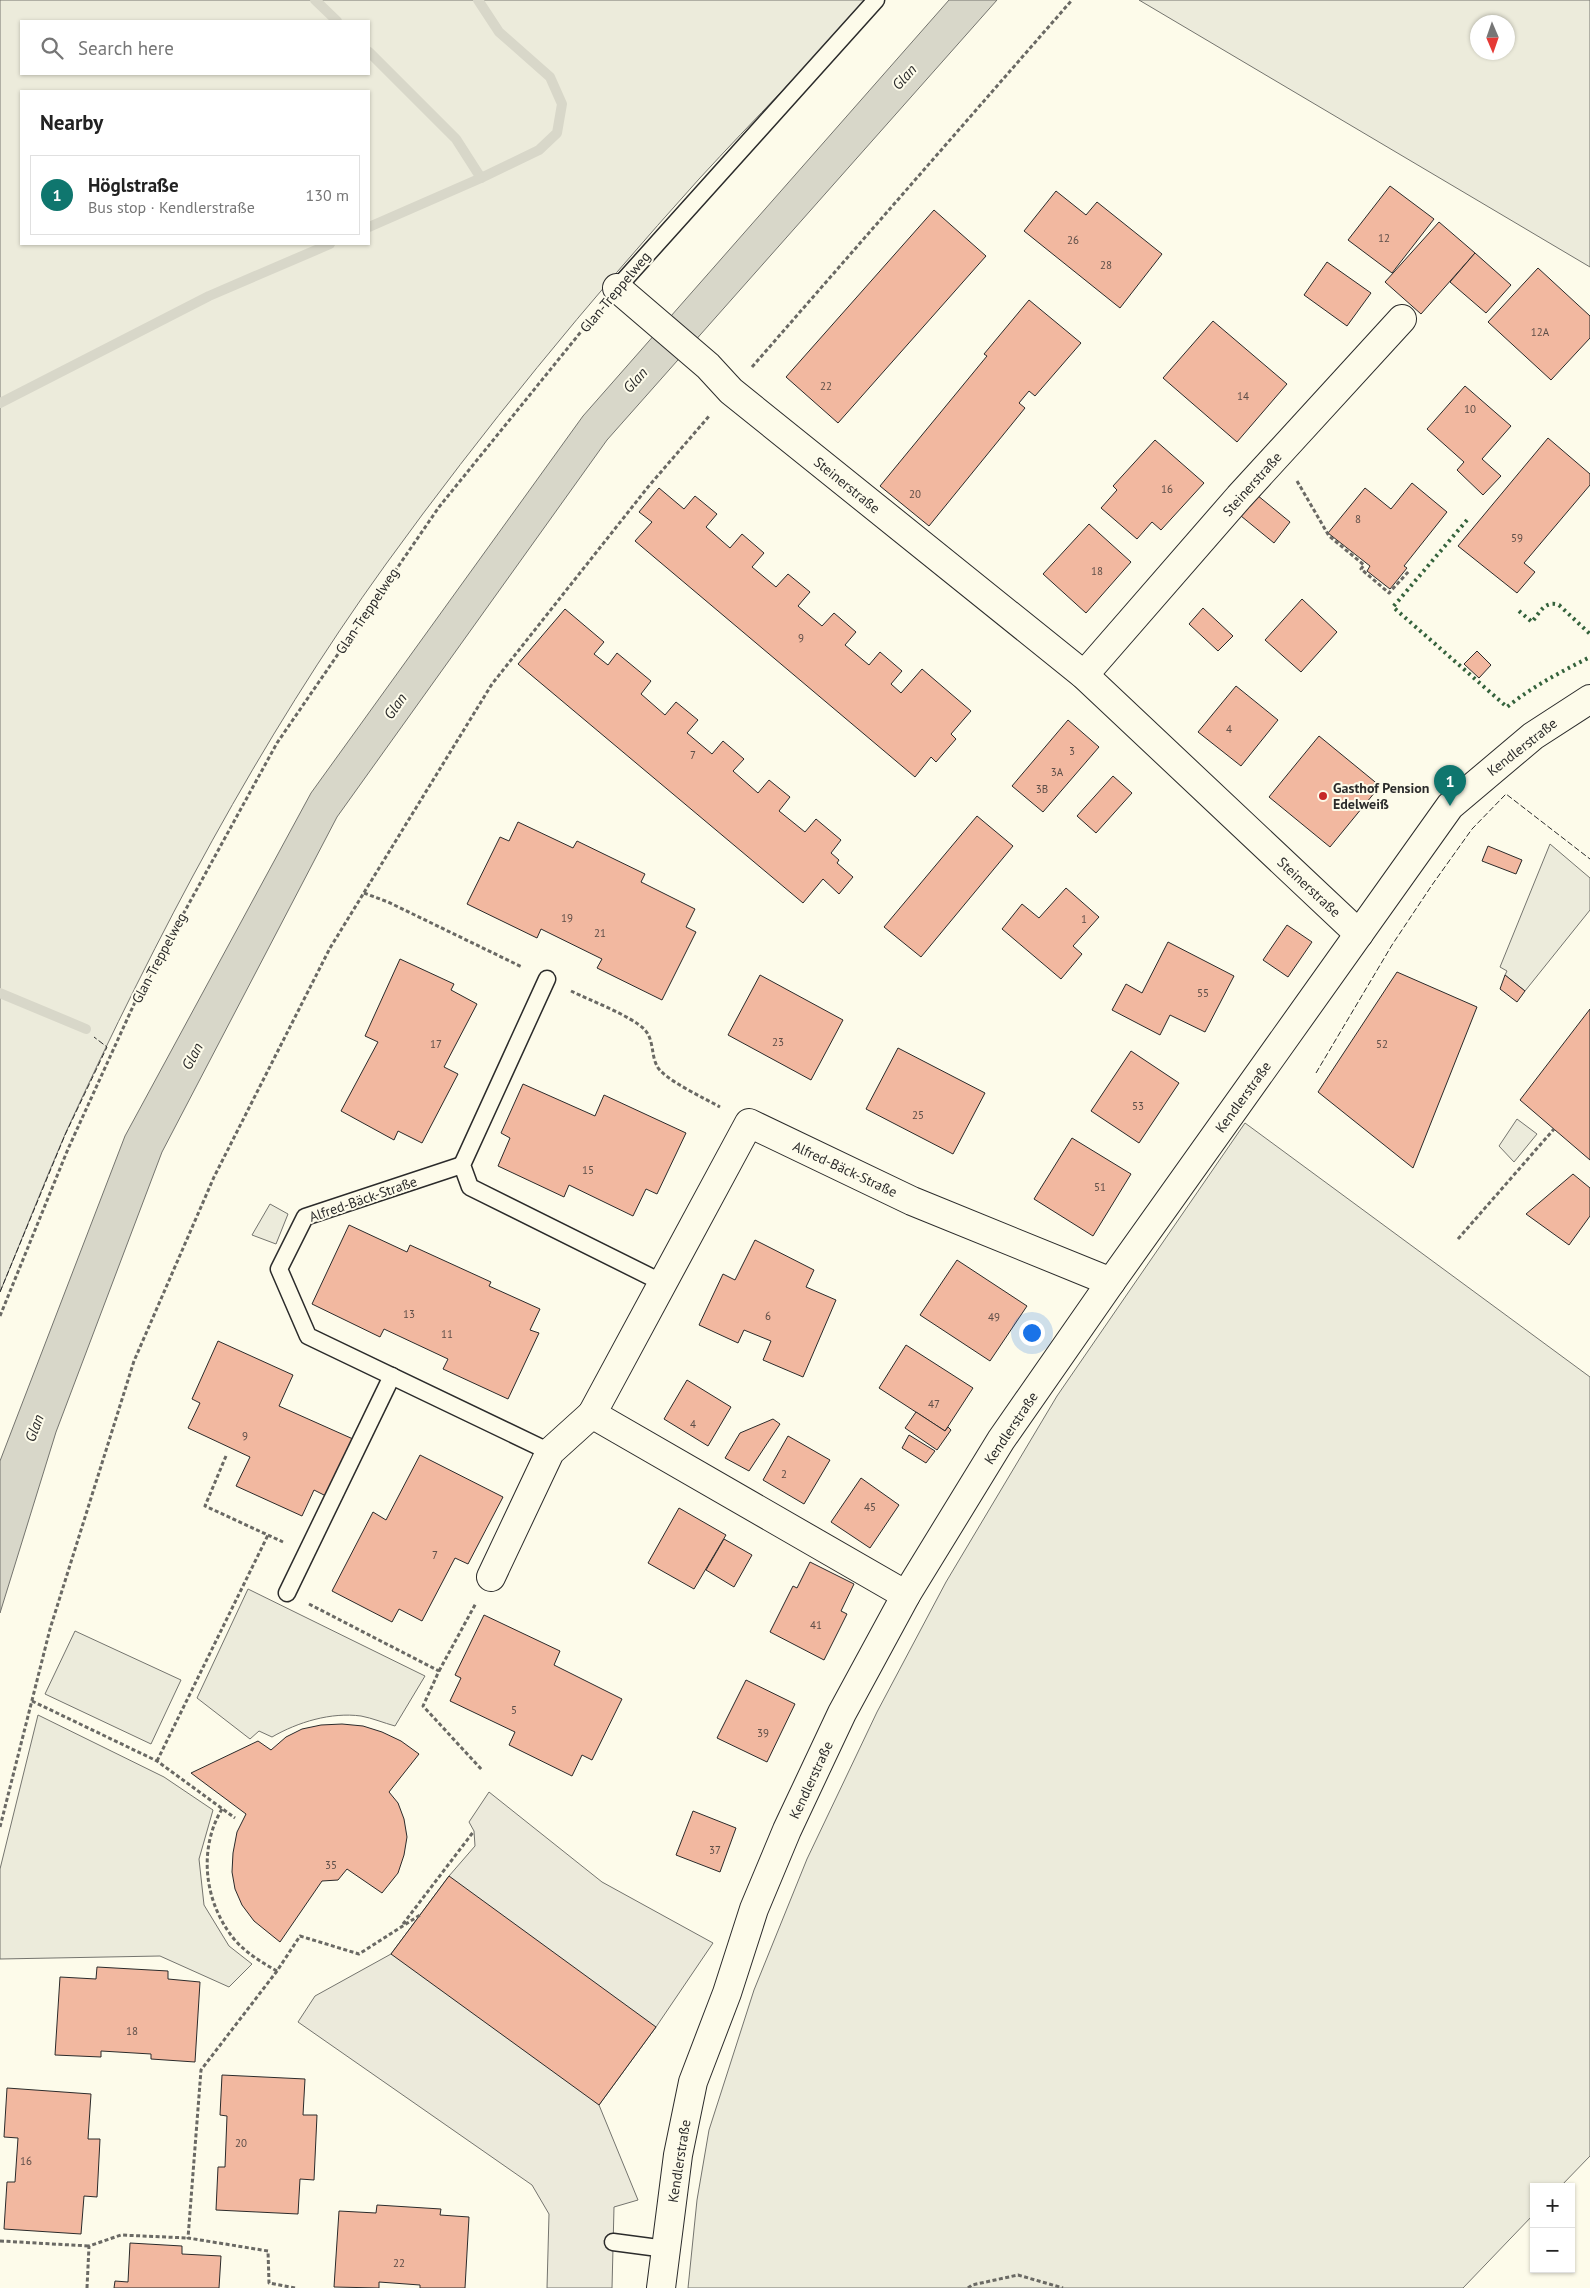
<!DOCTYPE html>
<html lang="en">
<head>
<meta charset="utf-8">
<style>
  body { margin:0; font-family:"PT Sans",sans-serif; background:#f2f2f2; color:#222 }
  .controls { position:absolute; right:15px; bottom:15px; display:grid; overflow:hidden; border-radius:0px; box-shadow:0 1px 4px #0004 }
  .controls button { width:45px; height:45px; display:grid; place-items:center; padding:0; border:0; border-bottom:1px solid #e0e0e0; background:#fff; color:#222; font:25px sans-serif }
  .compass { position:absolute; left:1470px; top:15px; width:45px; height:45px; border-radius:50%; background:#fff; box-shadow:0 1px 4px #0004; rotate:178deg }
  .you { position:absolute; left:1031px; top:1332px; width:18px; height:18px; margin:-12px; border:4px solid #fff; border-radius:50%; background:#1a73e8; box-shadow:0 0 0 8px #1a73e833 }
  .badge { display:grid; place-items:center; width:32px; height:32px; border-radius:50%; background:#0f766e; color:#fff; font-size:16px; font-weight:700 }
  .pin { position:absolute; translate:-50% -41px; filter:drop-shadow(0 1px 2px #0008) }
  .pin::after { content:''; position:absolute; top:26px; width:18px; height:15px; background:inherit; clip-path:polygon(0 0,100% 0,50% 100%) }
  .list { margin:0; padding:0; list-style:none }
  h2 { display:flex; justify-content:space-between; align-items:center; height:65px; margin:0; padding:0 20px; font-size:21px }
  h2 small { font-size:16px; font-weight:400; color:#767676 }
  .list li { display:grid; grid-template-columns:32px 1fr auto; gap:15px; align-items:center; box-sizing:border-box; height:80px; margin:0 10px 10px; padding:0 10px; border:1px solid #e0e0e0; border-radius:0px }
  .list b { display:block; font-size:19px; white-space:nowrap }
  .list p { margin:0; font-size:16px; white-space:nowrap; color:#767676 }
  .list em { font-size:16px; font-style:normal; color:#767676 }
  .icon { flex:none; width:28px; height:28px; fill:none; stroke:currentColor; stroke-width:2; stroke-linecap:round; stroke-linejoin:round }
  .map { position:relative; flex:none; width:1590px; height:2288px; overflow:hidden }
  .search { position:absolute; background:#fff; box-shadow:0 1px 4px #0004; left:20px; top:20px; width:350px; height:55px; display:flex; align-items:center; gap:12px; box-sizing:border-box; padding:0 18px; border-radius:0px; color:#767676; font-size:19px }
  .panel { position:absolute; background:#fff; box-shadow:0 1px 4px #0004; left:20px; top:90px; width:350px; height:155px; border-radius:0px }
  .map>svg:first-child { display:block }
</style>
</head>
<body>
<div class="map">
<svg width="1590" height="2288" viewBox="0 0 1590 2288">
  <rect width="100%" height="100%" fill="#fdfbea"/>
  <g fill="#ecebdb" stroke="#74746e" fill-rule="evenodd">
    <path d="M 0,0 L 865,0 C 812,62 754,119 699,179 C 588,302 483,430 386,564 C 259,740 157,935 66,1132 C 43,1185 22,1239 0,1292 ZM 21,21 L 369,21 L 369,74 L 21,74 ZM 21,91 L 369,91 L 369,244 L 21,244 Z"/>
    <path d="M 1139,0 L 1590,0 L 1590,267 ZM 1478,22 L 1508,22 L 1508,52 L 1478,52 Z"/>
    <path d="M 1550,844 L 1590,878 L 1590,910 L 1525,991 L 1505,975 L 1507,971 L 1500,967 Z"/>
    <path d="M 1517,1119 L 1537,1134 L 1514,1162 L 1499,1146 Z"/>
    <path d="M 1245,1123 L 1590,1377 L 1590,2156 L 1560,2187 L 1534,2187 L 1534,2214 L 1463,2288 L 688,2288 L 697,2200 L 709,2130 L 754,1990 L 807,1859 L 877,1712 L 946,1582 L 1057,1396 Z"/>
    <path d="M 270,1204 L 288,1214 L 276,1244 L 252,1235 Z"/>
    <path d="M 248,1589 L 425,1676 L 395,1726 C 384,1723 372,1718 361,1716 C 331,1712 298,1722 272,1737 L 259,1731 L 250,1739 L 197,1698 Z"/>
    <path d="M 75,1631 L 181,1680 L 151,1744 L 45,1694 Z"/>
    <path d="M 38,1715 L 164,1777 L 213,1810 L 199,1859 L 204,1905 L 229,1946 L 252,1964 L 229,1987 L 160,1956 L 0,1959 L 0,1869 Z"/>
  </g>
  <path fill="#eceadb" stroke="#74746e" d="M 489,1792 L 602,1882 L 713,1943 L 656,2027 L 599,2105 L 638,2200 L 614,2207 L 612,2288 L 547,2288 L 549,2214 L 532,2185 L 298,2022 L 315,1996 L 391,1954 L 449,1876 L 475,1846 L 474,1831 L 469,1822 Z"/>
  <path fill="#d8d7c9" stroke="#74746e" d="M 949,0 L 997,0 L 607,440 L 337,817 L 162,1152 L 56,1432 L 0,1613 L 0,1461 L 125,1136 L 311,793 L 583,416 Z"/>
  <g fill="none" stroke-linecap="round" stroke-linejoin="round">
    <g stroke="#d8d7c9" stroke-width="10">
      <path d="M 315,0 L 337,21"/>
      <path d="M 369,52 L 456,139 L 481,178"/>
      <path d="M 369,227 L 481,178 L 539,150 L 557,133 L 562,104 L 550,77 L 499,32 L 478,0"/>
      <path d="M 0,403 L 209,296 L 330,244"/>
      <path d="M 0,993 L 86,1029"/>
    </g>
  </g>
  <g fill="#f2b8a0" stroke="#2b2b2b">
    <path d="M 1390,186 L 1434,219 L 1392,273 L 1348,240 Z"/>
    <path d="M 1056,191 L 1086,215 L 1097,202 L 1162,254 L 1120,308 L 1024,231 Z"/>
    <path d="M 934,210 L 986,256 L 838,423 L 786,377 Z"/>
    <path d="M 1439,222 L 1475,253 L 1421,314 L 1385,282 Z"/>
    <path d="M 1475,253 L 1511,285 L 1486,313 L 1450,282 Z"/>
    <path d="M 1327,262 L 1371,293 L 1347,326 L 1304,295 Z"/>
    <path d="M 1538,268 L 1590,316 L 1590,338 L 1551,380 L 1488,322 Z"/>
    <path d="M 1029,300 L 1081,343 L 1035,396 L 1029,391 L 1019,403 L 1025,408 L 929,526 L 880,486 L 987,356 L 984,354 Z"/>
    <path d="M 1213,321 L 1287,384 L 1237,442 L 1163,378 Z"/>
    <path d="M 1465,386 L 1511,426 L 1482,459 L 1501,476 L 1483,495 L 1457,470 L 1464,462 L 1427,429 Z"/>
    <path d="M 1548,438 L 1590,474 L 1590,485 L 1524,563 L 1535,572 L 1517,593 L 1458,546 Z"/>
    <path d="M 1155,440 L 1204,483 L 1161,530 L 1152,522 L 1137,539 L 1101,508 L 1117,490 L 1113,486 Z"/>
    <path d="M 1412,483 L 1447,512 L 1404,566 L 1407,568 L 1390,589 L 1367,571 L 1370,566 L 1328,533 L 1365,488 L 1391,509 Z"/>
    <path d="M 659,488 L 684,509 L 695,496 L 717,514 L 706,527 L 730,548 L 742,534 L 764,553 L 752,567 L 776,587 L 788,574 L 810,592 L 798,606 L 822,626 L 834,613 L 856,632 L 845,645 L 869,665 L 880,652 L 902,671 L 891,684 L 901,693 L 922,669 L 971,711 L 951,734 L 956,739 L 936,762 L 931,757 L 915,777 L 635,541 L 652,522 L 639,512 Z"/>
    <path d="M 1257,495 L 1290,522 L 1274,543 L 1241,516 Z"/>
    <path d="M 1089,524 L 1131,562 L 1086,613 L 1043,574 Z"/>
    <path d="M 1302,599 L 1337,632 L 1301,672 L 1265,640 Z"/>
    <path d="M 1203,608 L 1233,636 L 1218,651 L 1189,624 Z"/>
    <path d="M 565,609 L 604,642 L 594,654 L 608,665 L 617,653 L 651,681 L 641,694 L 665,715 L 676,702 L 698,720 L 687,733 L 712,754 L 723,741 L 744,759 L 733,771 L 758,793 L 769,780 L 790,797 L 779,811 L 805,832 L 816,819 L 841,840 L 831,853 L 839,860 L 837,863 L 853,877 L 839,894 L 823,879 L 803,903 L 518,664 Z"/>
    <path d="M 1477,651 L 1491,665 L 1479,678 L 1464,664 Z"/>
    <path d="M 1236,686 L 1278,720 L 1241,766 L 1198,732 Z"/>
    <path d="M 1068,720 L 1099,747 L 1043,812 L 1012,786 Z"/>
    <path d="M 1319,736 L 1380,786 L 1330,847 L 1269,797 Z"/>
    <path d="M 1113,776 L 1132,793 L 1096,833 L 1077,816 Z"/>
    <path d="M 977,816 L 1013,846 L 921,957 L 884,927 Z"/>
    <path d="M 518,822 L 573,848 L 577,841 L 645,874 L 641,882 L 695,909 L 686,927 L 696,932 L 662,1000 L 597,968 L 602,959 L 541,929 L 537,938 L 467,904 L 500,837 L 509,841 Z"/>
    <path d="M 1488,846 L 1522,860 L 1516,874 L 1482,861 Z"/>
    <path d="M 1066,888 L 1099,917 L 1073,946 L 1082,954 L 1061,979 L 1002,929 L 1022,904 L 1039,918 Z"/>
    <path d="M 1287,925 L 1312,942 L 1288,977 L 1263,960 Z"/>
    <path d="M 1168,942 L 1234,976 L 1205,1032 L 1170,1015 L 1160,1035 L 1112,1010 L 1126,984 L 1142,993 Z"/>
    <path d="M 400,959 L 454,984 L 451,990 L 477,1004 L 444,1067 L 458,1074 L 422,1143 L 398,1131 L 394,1140 L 341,1111 L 378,1042 L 365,1036 Z"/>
    <path d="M 1397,972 L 1477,1007 L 1413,1168 L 1318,1092 Z"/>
    <path d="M 760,975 L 843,1020 L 811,1080 L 728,1035 Z"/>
    <path d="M 1505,975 L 1525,991 L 1517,1002 L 1500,989 Z"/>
    <path d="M 1590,1009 L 1590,1160 L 1520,1100 Z"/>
    <path d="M 898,1048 L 985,1093 L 953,1154 L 866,1109 Z"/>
    <path d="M 1131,1051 L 1179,1083 L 1139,1143 L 1091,1111 Z"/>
    <path d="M 523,1084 L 595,1116 L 604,1095 L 686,1133 L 657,1194 L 646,1189 L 633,1216 L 569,1185 L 564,1197 L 498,1166 L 510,1138 L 501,1133 Z"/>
    <path d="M 1072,1138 L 1131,1174 L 1093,1236 L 1034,1199 Z"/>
    <path d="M 1573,1174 L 1590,1188 L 1590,1216 L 1569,1245 L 1526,1214 Z"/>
    <path d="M 349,1225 L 407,1252 L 410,1245 L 491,1282 L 489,1286 L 540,1309 L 530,1330 L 539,1333 L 508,1399 L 443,1369 L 448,1359 L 384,1329 L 380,1337 L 312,1304 Z"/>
    <path d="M 755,1240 L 814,1270 L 806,1287 L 836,1300 L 803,1377 L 763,1360 L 771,1341 L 744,1330 L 738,1343 L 699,1325 L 723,1274 L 735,1280 Z"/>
    <path d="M 957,1260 L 1027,1306 L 990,1361 L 920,1315 Z"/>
    <path d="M 218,1341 L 293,1375 L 279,1406 L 353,1439 L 326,1496 L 314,1490 L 302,1516 L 236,1486 L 250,1457 L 188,1428 L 200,1403 L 192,1399 Z"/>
    <path d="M 906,1345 L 973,1388 L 945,1431 L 879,1388 Z"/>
    <path d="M 687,1380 L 731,1407 L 708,1446 L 664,1419 Z"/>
    <path d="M 916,1412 L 945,1431 L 948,1427 L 951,1430 L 937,1450 L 905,1428 Z"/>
    <path d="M 773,1419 L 780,1424 L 749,1471 L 725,1458 L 740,1433 Z"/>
    <path d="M 909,1435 L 935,1451 L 926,1463 L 902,1448 Z"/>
    <path d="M 788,1436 L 830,1460 L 804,1504 L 763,1480 Z"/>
    <path d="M 420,1455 L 503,1497 L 468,1564 L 455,1558 L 422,1621 L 399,1609 L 392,1622 L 332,1591 L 373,1512 L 386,1520 Z"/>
    <path d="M 861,1478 L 899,1505 L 870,1548 L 831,1522 Z"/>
    <path d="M 679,1508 L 726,1535 L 694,1589 L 648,1563 Z"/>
    <path d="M 724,1539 L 752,1555 L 734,1587 L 706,1570 Z"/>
    <path d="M 810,1562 L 854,1584 L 841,1611 L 847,1614 L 824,1660 L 770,1632 L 793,1586 L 797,1588 Z"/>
    <path d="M 484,1615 L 560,1651 L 554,1665 L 622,1699 L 592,1760 L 582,1755 L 572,1776 L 509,1745 L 515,1732 L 450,1701 L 461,1678 L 455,1675 Z"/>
    <path d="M 746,1680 L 795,1704 L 767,1762 L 717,1738 Z"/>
    <path d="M 342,1724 L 363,1726 L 382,1732 L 401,1741 L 419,1754 L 389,1792 L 398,1803 L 404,1819 L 407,1837 L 404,1855 L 398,1873 L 382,1893 L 347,1869 L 338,1880 L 322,1881 L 280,1942 L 254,1921 L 242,1905 L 235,1889 L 232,1872 L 233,1853 L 237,1832 L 246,1814 L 191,1773 L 258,1741 L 271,1750 L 286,1737 L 302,1729 L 321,1725 Z"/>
    <path d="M 693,1811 L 736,1828 L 720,1872 L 676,1855 Z"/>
    <path d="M 449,1876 L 656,2027 L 599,2105 L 391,1954 Z"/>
    <path d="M 97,1967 L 168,1971 L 168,1979 L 200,1982 L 195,2062 L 151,2059 L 151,2054 L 101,2051 L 101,2057 L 55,2055 L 60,1977 L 96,1979 Z"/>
    <path d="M 222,2075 L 305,2079 L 303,2115 L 317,2115 L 314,2180 L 300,2179 L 298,2214 L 216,2210 L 218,2167 L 225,2167 L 227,2116 L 220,2115 Z"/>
    <path d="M 7,2088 L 91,2094 L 88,2139 L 100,2139 L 97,2197 L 84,2196 L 81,2234 L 4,2229 L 7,2182 L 15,2182 L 18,2138 L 4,2137 Z"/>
    <path d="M 377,2205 L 441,2209 L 440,2215 L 469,2217 L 465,2288 L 420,2288 L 420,2285 L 379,2282 L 379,2288 L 334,2287 L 339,2211 L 376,2213 Z"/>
    <path d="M 130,2243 L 182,2246 L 182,2254 L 221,2256 L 219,2288 L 114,2288 L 115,2281 L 128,2282 Z"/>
  </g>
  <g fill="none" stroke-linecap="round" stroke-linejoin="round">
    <defs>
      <g id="lane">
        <path d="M 617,288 L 876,0"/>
        <path d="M 547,979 L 462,1165 L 470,1187 L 663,1283"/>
        <path d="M 462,1165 L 305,1217 L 279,1269 L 308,1336 L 550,1452"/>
        <path d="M 287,1593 L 392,1376"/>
        <path d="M 613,2242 L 666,2249"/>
      </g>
      <g id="street">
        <path d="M 617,288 L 708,366 L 731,391 L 1084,675 L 1359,934"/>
        <path d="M 1084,675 L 1239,497 L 1402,319"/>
        <path d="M 592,1414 L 749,1123 L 912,1201 L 1111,1282"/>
        <path d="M 491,1577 L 550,1452 L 592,1414 L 906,1595"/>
      </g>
      <path id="secondary" d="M 661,2288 L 678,2155 L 693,2082 L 727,1993 L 754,1909 L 787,1830 L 842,1713 L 906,1595 L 1001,1440 L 1111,1282 L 1450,806 L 1533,736 L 1590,699"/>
    </defs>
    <use href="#lane" stroke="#2b2b2b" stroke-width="19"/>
    <use href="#street" stroke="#2b2b2b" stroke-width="30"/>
    <use href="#secondary" stroke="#2b2b2b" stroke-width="30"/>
    <g stroke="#6a6964" stroke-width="3" stroke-dasharray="4 2.5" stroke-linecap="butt">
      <path d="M 752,367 L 1072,0"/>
      <path d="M 1297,481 L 1329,536 L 1364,565 L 1361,569 L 1389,593 L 1409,571"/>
      <path d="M 364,893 L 388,902 L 522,967"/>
      <path d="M 571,991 C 591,1001 630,1015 645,1030 C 654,1040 651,1055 657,1066 C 663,1079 706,1099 720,1107"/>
      <path d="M 1458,1239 L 1554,1129"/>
      <path d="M 0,1316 L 68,1149 L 135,1002 L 277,743 L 439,507 L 597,312"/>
      <path d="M 226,1456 L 205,1506 L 283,1542"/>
      <path d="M 309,1604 L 439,1671 L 423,1706 L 482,1770"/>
      <path d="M 439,1671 L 476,1603"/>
      <path d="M 32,1701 L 157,1761 L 235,1818"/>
      <path d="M 157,1761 L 268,1535"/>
      <path d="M 222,1809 C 198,1849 204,1902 234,1939 C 246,1953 261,1962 277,1971"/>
      <path d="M 0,1827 L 50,1629 L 134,1361 L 214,1177 L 330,948 L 492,684 L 648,487 L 710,415"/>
      <path d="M 403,1924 L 474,1831"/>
      <path d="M 0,2241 L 89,2246"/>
      <path d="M 87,2288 L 89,2246 L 121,2235 L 188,2238"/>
      <path d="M 295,2288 L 269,2283 L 268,2251 L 188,2238 L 201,2070 L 277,1971 L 300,1936 L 359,1954 L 420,1915"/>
      <path d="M 968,2288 L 972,2285 L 1018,2275 L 1063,2288"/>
    </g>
    <use href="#lane" stroke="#fdfbea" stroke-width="16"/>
    <use href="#street" stroke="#fdfbea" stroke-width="28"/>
    <use href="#secondary" stroke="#fdfbea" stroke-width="28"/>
    <g stroke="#34623c" stroke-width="4" stroke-dasharray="2.5 4" stroke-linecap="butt">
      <path d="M 1467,520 L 1393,607 L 1507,707 C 1533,686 1561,672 1590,657"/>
      <path d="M 1519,611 L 1532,622 C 1540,612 1545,600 1559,605 L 1590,634"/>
    </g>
    <g stroke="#2b2b2b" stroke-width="1" stroke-dasharray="6 2.5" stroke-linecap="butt">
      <path d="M 1316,1073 L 1392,945 L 1432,885 L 1472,829 L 1506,794 L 1590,859"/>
      <path d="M 0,1292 L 65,1135 L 107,1047 L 94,1037"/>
    </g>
  </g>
  <circle fill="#c62828" stroke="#fdfbea" stroke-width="2" cx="1323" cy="796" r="5"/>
  <g text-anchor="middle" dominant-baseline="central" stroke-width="4" stroke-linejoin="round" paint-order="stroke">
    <g font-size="11" fill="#5d4e48">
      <text x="1384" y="238">12</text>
      <text x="1073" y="240">26</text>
      <text x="1106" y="265">28</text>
      <text x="1540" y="332">12A</text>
      <text x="826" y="386">22</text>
      <text x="1243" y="396">14</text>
      <text x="1470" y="409">10</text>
      <text x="1167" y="489">16</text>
      <text x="915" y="494">20</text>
      <text x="1358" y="519">8</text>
      <text x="1517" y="538">59</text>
      <text x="1097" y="571">18</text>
      <text x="801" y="638">9</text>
      <text x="1229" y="729">4</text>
      <text x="1072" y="751">3</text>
      <text x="693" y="755">7</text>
      <text x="1057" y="772">3A</text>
      <text x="1042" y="789">3B</text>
      <text x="567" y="918">19</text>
      <text x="1084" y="919">1</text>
      <text x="600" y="933">21</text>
      <text x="1203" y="993">55</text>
      <text x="778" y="1042">23</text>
      <text x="436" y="1044">17</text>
      <text x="1382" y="1044">52</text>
      <text x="1138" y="1106">53</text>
      <text x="918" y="1115">25</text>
      <text x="588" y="1170">15</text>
      <text x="1100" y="1187">51</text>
      <text x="409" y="1314">13</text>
      <text x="768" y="1316">6</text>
      <text x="994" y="1317">49</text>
      <text x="447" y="1334">11</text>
      <text x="934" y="1404">47</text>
      <text x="693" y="1424">4</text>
      <text x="245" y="1436">9</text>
      <text x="784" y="1474">2</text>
      <text x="870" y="1507">45</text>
      <text x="435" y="1555">7</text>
      <text x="816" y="1625">41</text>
      <text x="514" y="1710">5</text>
      <text x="763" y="1733">39</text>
      <text x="715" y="1850">37</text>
      <text x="331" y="1865">35</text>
      <text x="132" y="2031">18</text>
      <text x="241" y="2143">20</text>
      <text x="26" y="2161">16</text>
      <text x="399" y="2263">22</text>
    </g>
    <g font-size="14" fill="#2b2b2b" stroke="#fdfbea">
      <text transform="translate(615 292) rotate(-50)">Glan-Treppelweg</text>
      <text transform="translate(1252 484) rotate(-48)">Steinerstraße</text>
      <text transform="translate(847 485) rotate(39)">Steinerstraße</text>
      <text transform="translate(367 611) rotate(-56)">Glan-Treppelweg</text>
      <text transform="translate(1522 747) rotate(-38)">Kendlerstraße</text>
      <text transform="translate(1309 887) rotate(43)">Steinerstraße</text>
      <text transform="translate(159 958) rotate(-62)">Glan-Treppelweg</text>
      <text transform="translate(1243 1097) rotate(-54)">Kendlerstraße</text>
      <text transform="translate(845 1169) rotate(25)">Alfred-Bäck-Straße</text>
      <text transform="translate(363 1199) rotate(-19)">Alfred-Bäck-Straße</text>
      <text transform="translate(1011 1428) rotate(-56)">Kendlerstraße</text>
      <text transform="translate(811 1780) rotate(-65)">Kendlerstraße</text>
      <text transform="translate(679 2161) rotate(-81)">Kendlerstraße</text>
    </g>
    <g font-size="14" font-weight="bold" fill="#2b2b2b" stroke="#fdfbea" text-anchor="start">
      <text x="1333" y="788">Gasthof Pension<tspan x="1333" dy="16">Edelweiß</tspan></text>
    </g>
    <g font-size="15" font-style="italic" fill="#2b2b2b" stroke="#fdfbea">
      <text transform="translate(904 77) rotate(-48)">Glan</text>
      <text transform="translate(635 380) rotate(-48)">Glan</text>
      <text transform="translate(395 706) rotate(-55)">Glan</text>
      <text transform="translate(192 1056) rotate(-62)">Glan</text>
      <text transform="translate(34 1428) rotate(-69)">Glan</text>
    </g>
  </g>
</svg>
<div class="controls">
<button>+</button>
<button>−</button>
</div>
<svg class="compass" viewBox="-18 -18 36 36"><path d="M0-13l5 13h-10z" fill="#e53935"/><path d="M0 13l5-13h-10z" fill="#767676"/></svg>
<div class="you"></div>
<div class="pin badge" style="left:1450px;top:806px">1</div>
<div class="search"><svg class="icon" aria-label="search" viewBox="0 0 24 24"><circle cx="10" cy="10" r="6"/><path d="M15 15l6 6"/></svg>Search here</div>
<section class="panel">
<h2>Nearby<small></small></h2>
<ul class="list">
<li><span class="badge">1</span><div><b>Höglstraße</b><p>Bus stop · Kendlerstraße</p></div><em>130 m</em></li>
</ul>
</section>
</div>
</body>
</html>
